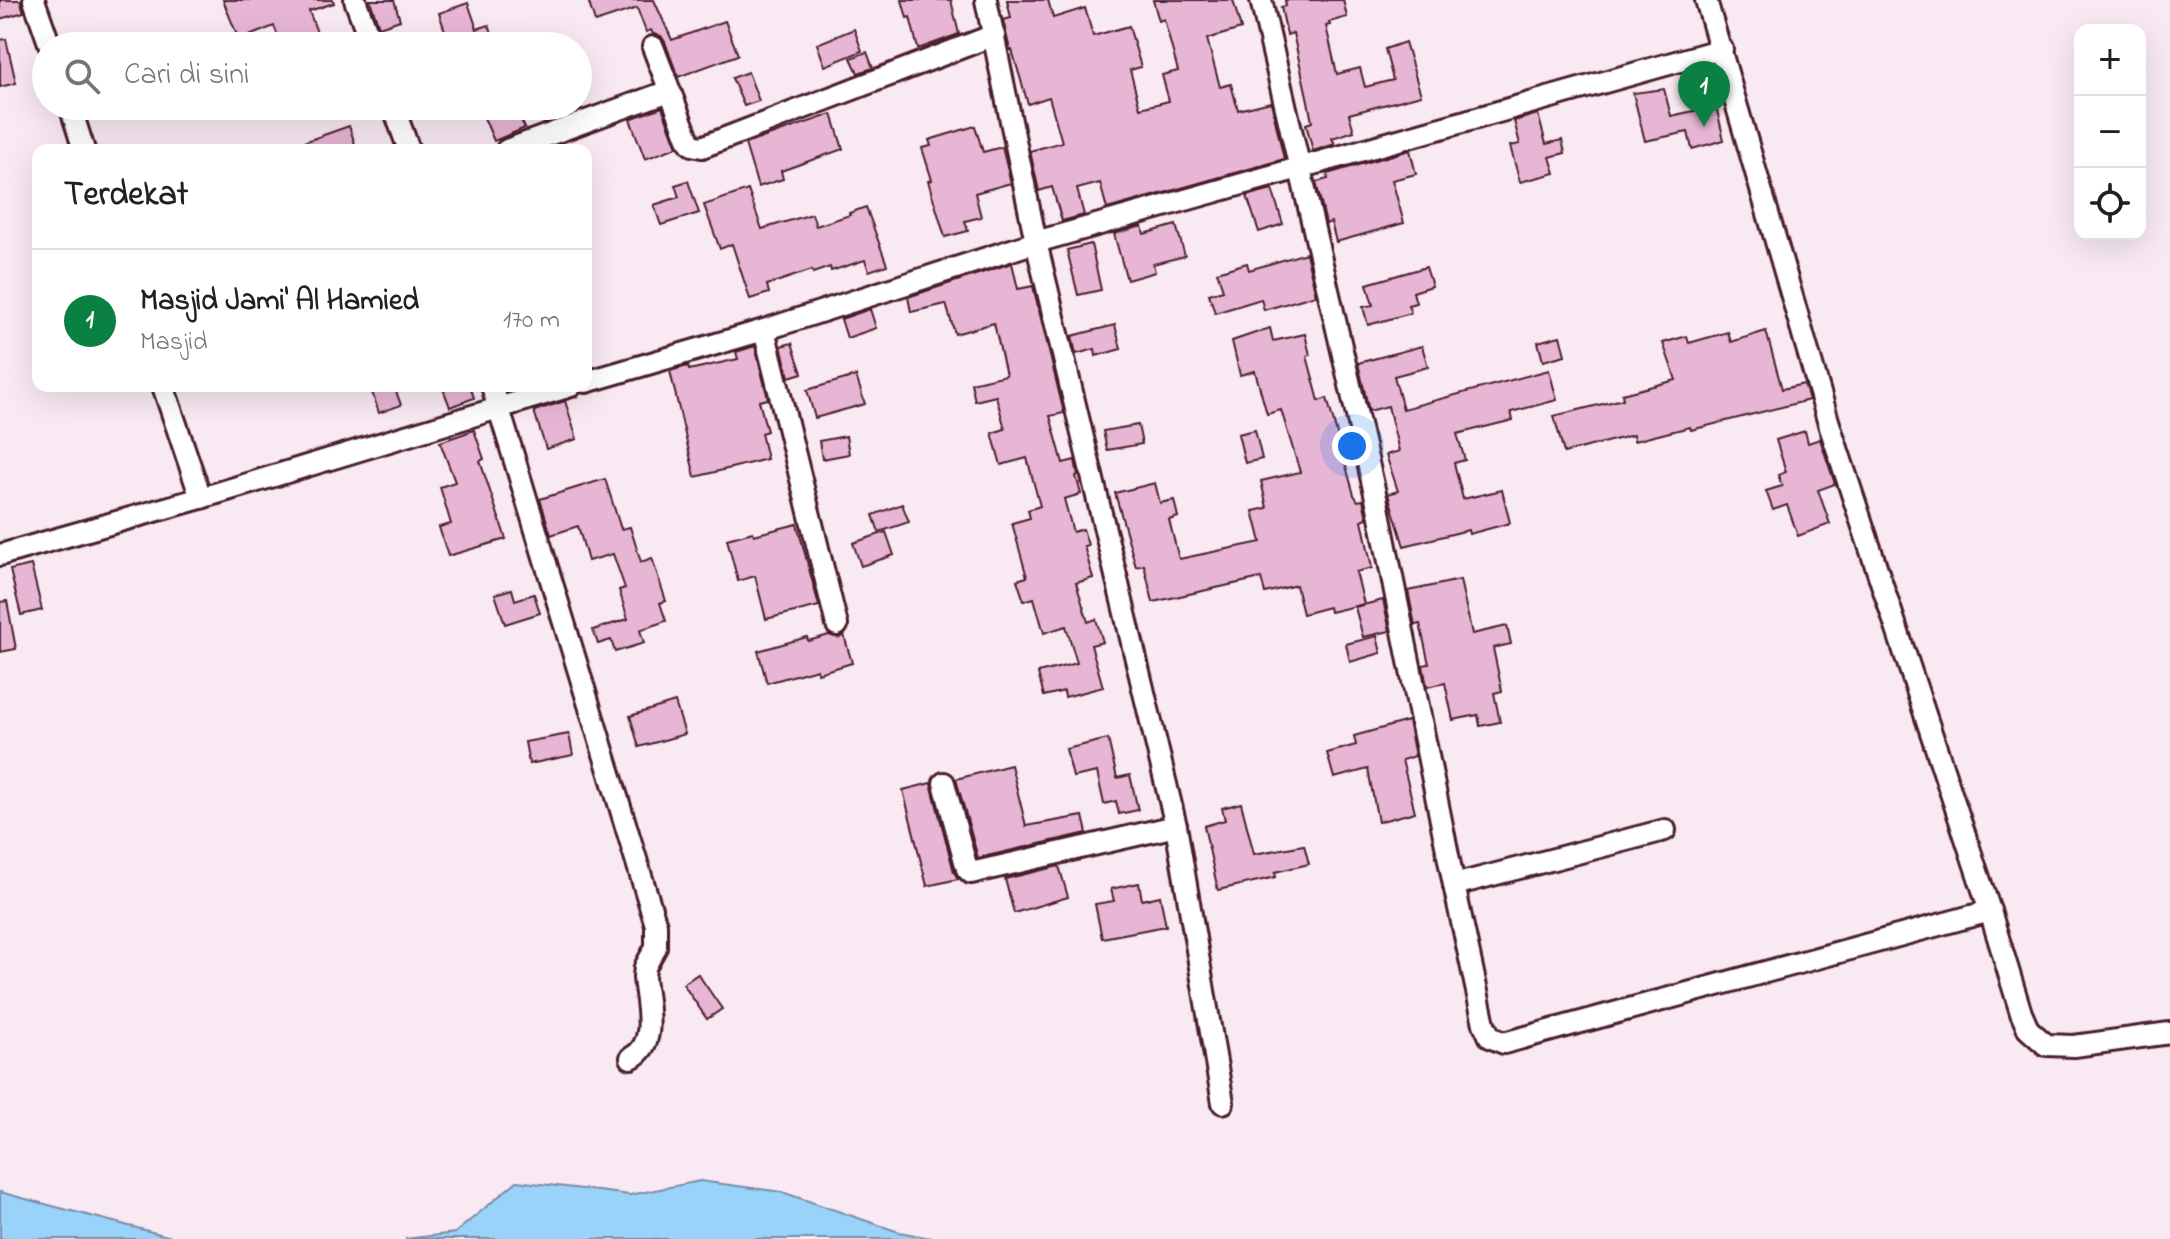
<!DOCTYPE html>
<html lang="id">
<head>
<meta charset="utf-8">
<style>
  body { margin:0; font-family:"Indie Flower",sans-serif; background:#f2f2f2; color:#202124 }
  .controls { position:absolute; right:24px; top:24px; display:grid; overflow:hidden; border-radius:16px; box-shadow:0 8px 32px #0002 }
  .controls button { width:72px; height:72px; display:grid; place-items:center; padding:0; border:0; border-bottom:2px solid #e0e0e0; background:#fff; color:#202124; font:40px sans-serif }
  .you { position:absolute; left:1352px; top:446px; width:28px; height:28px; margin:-20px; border:6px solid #fff; border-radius:50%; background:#1a73e8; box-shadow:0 0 0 12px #1a73e833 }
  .badge { display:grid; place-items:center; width:52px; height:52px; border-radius:50%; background:#0b8043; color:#fff; font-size:26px; font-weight:700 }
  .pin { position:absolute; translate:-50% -66px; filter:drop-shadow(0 2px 4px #0008) }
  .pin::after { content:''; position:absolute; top:42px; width:28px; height:24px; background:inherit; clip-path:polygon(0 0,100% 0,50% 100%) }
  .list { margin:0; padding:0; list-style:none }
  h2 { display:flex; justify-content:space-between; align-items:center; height:104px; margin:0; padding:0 32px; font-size:34px }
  h2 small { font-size:26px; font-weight:400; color:#757577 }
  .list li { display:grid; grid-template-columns:52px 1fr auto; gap:24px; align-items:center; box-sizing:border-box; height:144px; padding:0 32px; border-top:2px solid #e0e0e0 }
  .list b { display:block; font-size:30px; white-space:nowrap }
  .list p { margin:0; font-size:26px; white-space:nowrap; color:#757577 }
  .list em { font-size:26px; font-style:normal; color:#757577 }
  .icon { flex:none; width:44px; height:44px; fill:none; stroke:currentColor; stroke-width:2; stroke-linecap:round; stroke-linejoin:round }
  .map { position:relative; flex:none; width:2170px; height:1239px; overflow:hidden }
  .search { position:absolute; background:#fff; box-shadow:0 8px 32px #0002; left:32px; top:32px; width:560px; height:88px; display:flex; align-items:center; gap:20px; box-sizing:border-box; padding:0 28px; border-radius:44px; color:#757577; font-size:30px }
  .panel { position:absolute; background:#fff; box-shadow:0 8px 32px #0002; left:32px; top:144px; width:560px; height:248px; border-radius:16px }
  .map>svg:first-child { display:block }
</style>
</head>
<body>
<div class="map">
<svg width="2170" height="1239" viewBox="0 0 2170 1239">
  <rect width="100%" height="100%" fill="#f8e9f2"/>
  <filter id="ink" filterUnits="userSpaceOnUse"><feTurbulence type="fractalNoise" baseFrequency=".0125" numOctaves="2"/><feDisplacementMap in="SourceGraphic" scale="16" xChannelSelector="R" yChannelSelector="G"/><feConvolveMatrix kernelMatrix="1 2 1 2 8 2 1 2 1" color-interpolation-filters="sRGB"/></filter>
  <g filter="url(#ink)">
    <g fill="#9ad3f9" stroke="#7a8ba7" stroke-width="2">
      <path d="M 517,1181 L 630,1195 L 700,1181 L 782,1192 L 899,1232 L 936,1239 L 405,1239 L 455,1233 Z"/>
      <path d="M 0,1192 L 18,1197 L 179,1239 L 0,1239 Z"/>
    </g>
    <g fill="#e8b6d5" stroke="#4a1f2b" stroke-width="2">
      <path d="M 0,0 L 20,0 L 24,12 L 0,19 Z"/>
      <path d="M 223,0 L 333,0 L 334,3 L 309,11 L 322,46 L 282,46 L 274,26 L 239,40 Z"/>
      <path d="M 370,0 L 394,0 L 400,20 L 379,27 Z"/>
      <path d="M 588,0 L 654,0 L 672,40 L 725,21 L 738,55 L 678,77 L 665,42 L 661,36 L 653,34 L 651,30 L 646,32 L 637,8 L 595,22 Z"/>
      <path d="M 902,0 L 951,0 L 959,34 L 918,49 L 910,17 L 907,18 Z"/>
      <path d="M 1007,0 L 1048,0 L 1053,18 L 1085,8 L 1093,36 L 1129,26 L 1141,67 L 1130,70 L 1140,108 L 1169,101 L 1162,75 L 1178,71 L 1164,19 L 1159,21 L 1153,0 L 1233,0 L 1241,29 L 1207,39 L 1220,87 L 1231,84 L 1238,110 L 1271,102 L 1284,159 L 1107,209 L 1100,183 L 1077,189 L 1084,215 L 1062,221 L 1052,187 L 1039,191 L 1030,151 L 1062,142 L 1049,97 L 1028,104 L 1012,50 L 1010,50 L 1003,20 L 1011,18 Z"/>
      <path d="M 1285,0 L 1343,0 L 1347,17 L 1329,22 L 1330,25 L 1326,26 L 1337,74 L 1360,68 L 1365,87 L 1393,80 L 1385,49 L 1405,42 L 1421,95 L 1349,114 L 1354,131 L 1332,138 L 1335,144 L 1313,151 L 1306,124 L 1312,122 L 1308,101 L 1293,33 L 1287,35 L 1281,7 L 1286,6 Z"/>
      <path d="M 468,3 L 477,29 L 489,25 L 496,43 L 487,46 L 450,46 L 439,13 Z"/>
      <path d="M 854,29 L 862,51 L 825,66 L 817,44 Z"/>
      <path d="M 6,39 L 16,83 L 0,87 L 0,40 Z"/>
      <path d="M 867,52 L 873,68 L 858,73 L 851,58 Z"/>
      <path d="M 748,72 L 759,101 L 744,106 L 732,78 Z"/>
      <path d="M 1664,89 L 1671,116 L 1716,106 L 1724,140 L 1692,149 L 1688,132 L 1645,141 L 1633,93 Z"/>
      <path d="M 479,106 L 559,106 L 522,122 L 525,128 L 494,141 Z"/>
      <path d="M 662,107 L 677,147 L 645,159 L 630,119 Z"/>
      <path d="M 832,114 L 843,149 L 781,171 L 783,179 L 758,187 L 745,144 Z"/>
      <path d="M 1538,114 L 1546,144 L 1562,140 L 1565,153 L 1550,157 L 1555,173 L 1520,182 L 1510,146 L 1520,144 L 1514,121 Z"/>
      <path d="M 349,126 L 357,150 L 287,150 L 287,148 Z"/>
      <path d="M 975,126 L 983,152 L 1002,147 L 1011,183 L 975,193 L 981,217 L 965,221 L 968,231 L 945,237 L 928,181 L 932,180 L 922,148 L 931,146 L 929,140 Z"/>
      <path d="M 1410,150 L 1416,174 L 1392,180 L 1404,223 L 1336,242 L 1331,222 L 1326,224 L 1316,182 L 1328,179 L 1327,174 Z"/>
      <path d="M 688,181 L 699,213 L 661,225 L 654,205 L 679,197 L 675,185 Z"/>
      <path d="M 1272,189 L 1283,224 L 1259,232 L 1247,196 Z"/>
      <path d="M 748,190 L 762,229 L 812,214 L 816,226 L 850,215 L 849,213 L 866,207 L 887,265 L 869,271 L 865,260 L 831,271 L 830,267 L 813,273 L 812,270 L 767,285 L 769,293 L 750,299 L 732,244 L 720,249 L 704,205 Z"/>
      <path d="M 1176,225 L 1185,256 L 1153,264 L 1155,272 L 1127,280 L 1114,234 L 1142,226 L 1144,234 Z"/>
      <path d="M 1091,244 L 1101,290 L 1078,295 L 1067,250 Z"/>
      <path d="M 1306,253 L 1316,295 L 1264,310 L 1261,299 L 1215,313 L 1209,294 L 1223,290 L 1217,272 L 1247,263 L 1249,270 Z"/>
      <path d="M 1012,263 L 1018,289 L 1033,286 L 1064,413 L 1050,416 L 1063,463 L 1075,460 L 1078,475 L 1076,476 L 1081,494 L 1064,499 L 1073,532 L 1083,529 L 1088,545 L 1084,546 L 1093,578 L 1076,583 L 1088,622 L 1096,619 L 1103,642 L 1091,645 L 1103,687 L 1065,697 L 1064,691 L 1044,696 L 1038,673 L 1077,663 L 1066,626 L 1044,633 L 1034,598 L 1024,601 L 1017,580 L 1027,577 L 1012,523 L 1030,518 L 1028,510 L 1040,506 L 1027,458 L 1001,465 L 992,433 L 1005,429 L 996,396 L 975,401 L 971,383 L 1006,375 L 994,323 L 955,334 L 946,304 L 911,312 L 908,297 Z"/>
      <path d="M 1426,267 L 1432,286 L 1413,292 L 1416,303 L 1408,305 L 1411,313 L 1368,325 L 1363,307 L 1373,305 L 1367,284 Z"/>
      <path d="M 870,309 L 876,328 L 847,338 L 841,319 Z"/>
      <path d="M 1115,325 L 1121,349 L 1096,356 L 1095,349 L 1076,354 L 1072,336 Z"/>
      <path d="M 1270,328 L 1273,341 L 1305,334 L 1310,355 L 1307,356 L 1319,401 L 1327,398 L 1354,495 L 1358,501 L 1363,500 L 1367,518 L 1362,520 L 1372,568 L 1356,572 L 1364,604 L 1330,612 L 1329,607 L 1303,614 L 1296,585 L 1265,593 L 1261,578 L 1153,602 L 1144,565 L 1136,567 L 1115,493 L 1155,483 L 1160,503 L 1174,500 L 1178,517 L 1169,520 L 1179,559 L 1261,542 L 1253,511 L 1267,508 L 1261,481 L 1300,472 L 1281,410 L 1267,414 L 1255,371 L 1240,375 L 1232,341 Z"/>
      <path d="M 1766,331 L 1782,389 L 1804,384 L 1809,400 L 1691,430 L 1690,427 L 1634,441 L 1633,435 L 1564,453 L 1554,416 L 1623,399 L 1622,394 L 1676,380 L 1663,343 L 1687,336 L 1689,343 L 1728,332 L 1731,342 Z"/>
      <path d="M 1560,336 L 1565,355 L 1543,361 L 1538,342 Z"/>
      <path d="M 792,343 L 802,373 L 789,377 L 781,346 Z"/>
      <path d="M 755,346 L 768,399 L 759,401 L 767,431 L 761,433 L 767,459 L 695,477 L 670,371 L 688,366 L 689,370 L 738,359 L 736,352 Z"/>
      <path d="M 1422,346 L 1428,367 L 1394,376 L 1403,409 L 1549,370 L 1557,400 L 1511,412 L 1513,420 L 1457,434 L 1465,460 L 1454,463 L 1463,499 L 1502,490 L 1510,523 L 1469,534 L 1468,530 L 1404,546 L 1388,494 L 1398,491 L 1386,455 L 1399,451 L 1388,406 L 1369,411 L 1358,363 Z"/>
      <path d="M 856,376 L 865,404 L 815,418 L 807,390 Z"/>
      <path d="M 370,386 L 394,386 L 401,405 L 379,413 Z"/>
      <path d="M 442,386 L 470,386 L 474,398 L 450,407 Z"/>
      <path d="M 565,401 L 577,439 L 546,449 L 534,411 Z"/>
      <path d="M 1138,425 L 1142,444 L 1107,450 L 1103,431 Z"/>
      <path d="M 474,430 L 484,459 L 480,461 L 506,539 L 448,556 L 439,527 L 451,524 L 440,487 L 455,482 L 440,442 Z"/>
      <path d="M 1255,430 L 1262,459 L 1245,463 L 1238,434 Z"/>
      <path d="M 1805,431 L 1808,443 L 1820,439 L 1835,484 L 1818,490 L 1830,524 L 1798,536 L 1787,505 L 1773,510 L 1766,491 L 1782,486 L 1778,475 L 1786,472 L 1776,440 Z"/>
      <path d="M 846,436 L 849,454 L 822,459 L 819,441 Z"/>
      <path d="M 605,479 L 621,529 L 630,527 L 641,562 L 652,558 L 666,601 L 660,603 L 666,621 L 640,630 L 644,643 L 615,652 L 611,640 L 598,644 L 593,630 L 628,619 L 619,590 L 625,588 L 613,554 L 588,561 L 578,526 L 551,535 L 540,499 Z"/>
      <path d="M 902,504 L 909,522 L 879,532 L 873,515 Z"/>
      <path d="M 797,524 L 819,606 L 766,619 L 755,576 L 738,581 L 727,539 L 753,532 L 754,535 Z"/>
      <path d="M 886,532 L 894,555 L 861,566 L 853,543 Z"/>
      <path d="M 31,565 L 42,610 L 21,615 L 10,570 Z"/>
      <path d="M 1460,580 L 1472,634 L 1507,626 L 1511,644 L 1493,648 L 1502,691 L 1494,693 L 1500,722 L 1480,726 L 1478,715 L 1453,720 L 1445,683 L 1427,687 L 1423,665 L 1429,664 L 1420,624 L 1415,625 L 1408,591 Z"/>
      <path d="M 512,589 L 515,600 L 534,594 L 540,613 L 505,624 L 495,594 Z"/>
      <path d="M 1383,600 L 1390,631 L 1363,637 L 1355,607 Z"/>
      <path d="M 7,601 L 16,649 L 0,652 L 0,602 Z"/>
      <path d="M 829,635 L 839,638 L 844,635 L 852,663 L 818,673 L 817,669 L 767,683 L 758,651 L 807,637 L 808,641 Z"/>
      <path d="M 1377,636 L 1381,653 L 1350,662 L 1346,644 Z"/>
      <path d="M 675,702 L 685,734 L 639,747 L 630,716 Z"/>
      <path d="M 1408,721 L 1415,756 L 1402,760 L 1415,812 L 1378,822 L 1368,769 L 1334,778 L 1327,753 L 1356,745 L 1354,736 Z"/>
      <path d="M 569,734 L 573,755 L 529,764 L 525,742 Z"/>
      <path d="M 1108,739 L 1117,778 L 1130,775 L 1138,810 L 1119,814 L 1116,801 L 1104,804 L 1097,772 L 1073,777 L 1066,749 Z"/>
      <path d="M 1011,765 L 1026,826 L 1083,816 L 1087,833 L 978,858 L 956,779 Z"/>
      <path d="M 931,783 L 954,872 L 958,879 L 927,886 L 903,790 Z"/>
      <path d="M 1241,803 L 1254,854 L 1304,845 L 1309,864 L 1275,872 L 1276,877 L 1218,890 L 1204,826 L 1225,820 L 1222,808 Z"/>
      <path d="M 1059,866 L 1068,897 L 1014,913 L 1005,879 Z"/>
      <path d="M 1139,883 L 1142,900 L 1160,896 L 1166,926 L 1102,938 L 1095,904 L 1114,901 L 1111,889 Z"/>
      <path d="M 698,974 L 722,1009 L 707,1019 L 683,984 Z"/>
    </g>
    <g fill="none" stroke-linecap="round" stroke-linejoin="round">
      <defs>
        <g id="street">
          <path d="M 34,0 L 50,46"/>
          <path d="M 355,0 L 372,46"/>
          <path d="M 986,0 L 1036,242 L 1176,826 L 1223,1103"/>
          <path d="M 1261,0 L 1377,502 L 1454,885 L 1484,1024 L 1490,1037 L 1504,1043 L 1990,911"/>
          <path d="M 1706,0 L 1829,424 L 1990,911 L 2021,1013 L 2028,1029 L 2046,1045 L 2074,1046 L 2170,1033"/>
          <path d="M 653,47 L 689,141 L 692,145 L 702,147 L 994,35"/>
          <path d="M 70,106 L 84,150"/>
          <path d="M 393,106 L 409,150"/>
          <path d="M 507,150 L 669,91"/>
          <path d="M 764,330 L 837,625"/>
          <path d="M 586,382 L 764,330 L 1036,242 L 1722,49"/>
          <path d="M 163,386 L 201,498"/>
          <path d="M 492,386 L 656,925 L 656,947 L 645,967 L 644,977 C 646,1003 659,1044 631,1058"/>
          <path d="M 0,555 L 201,498 L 571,386"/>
          <path d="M 944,783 L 967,869 L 971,873 L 1176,826"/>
          <path d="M 1454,885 L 1665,830"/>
        </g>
      </defs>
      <use href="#street" stroke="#4a1f2b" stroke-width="26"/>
      <use href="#street" stroke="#fff" stroke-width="20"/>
    </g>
  </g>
</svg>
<div class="controls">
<button>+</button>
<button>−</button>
<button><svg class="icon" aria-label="locate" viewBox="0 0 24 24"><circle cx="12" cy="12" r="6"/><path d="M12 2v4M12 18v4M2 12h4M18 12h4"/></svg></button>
</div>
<div class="you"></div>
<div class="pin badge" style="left:1704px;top:127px">1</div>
<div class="search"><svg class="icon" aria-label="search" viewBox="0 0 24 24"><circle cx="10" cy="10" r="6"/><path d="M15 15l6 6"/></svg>Cari di sini</div>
<section class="panel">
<h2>Terdekat<small></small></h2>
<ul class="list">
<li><span class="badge">1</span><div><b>Masjid Jami' Al Hamied</b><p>Masjid</p></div><em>170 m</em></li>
</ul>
</section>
</div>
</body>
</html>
